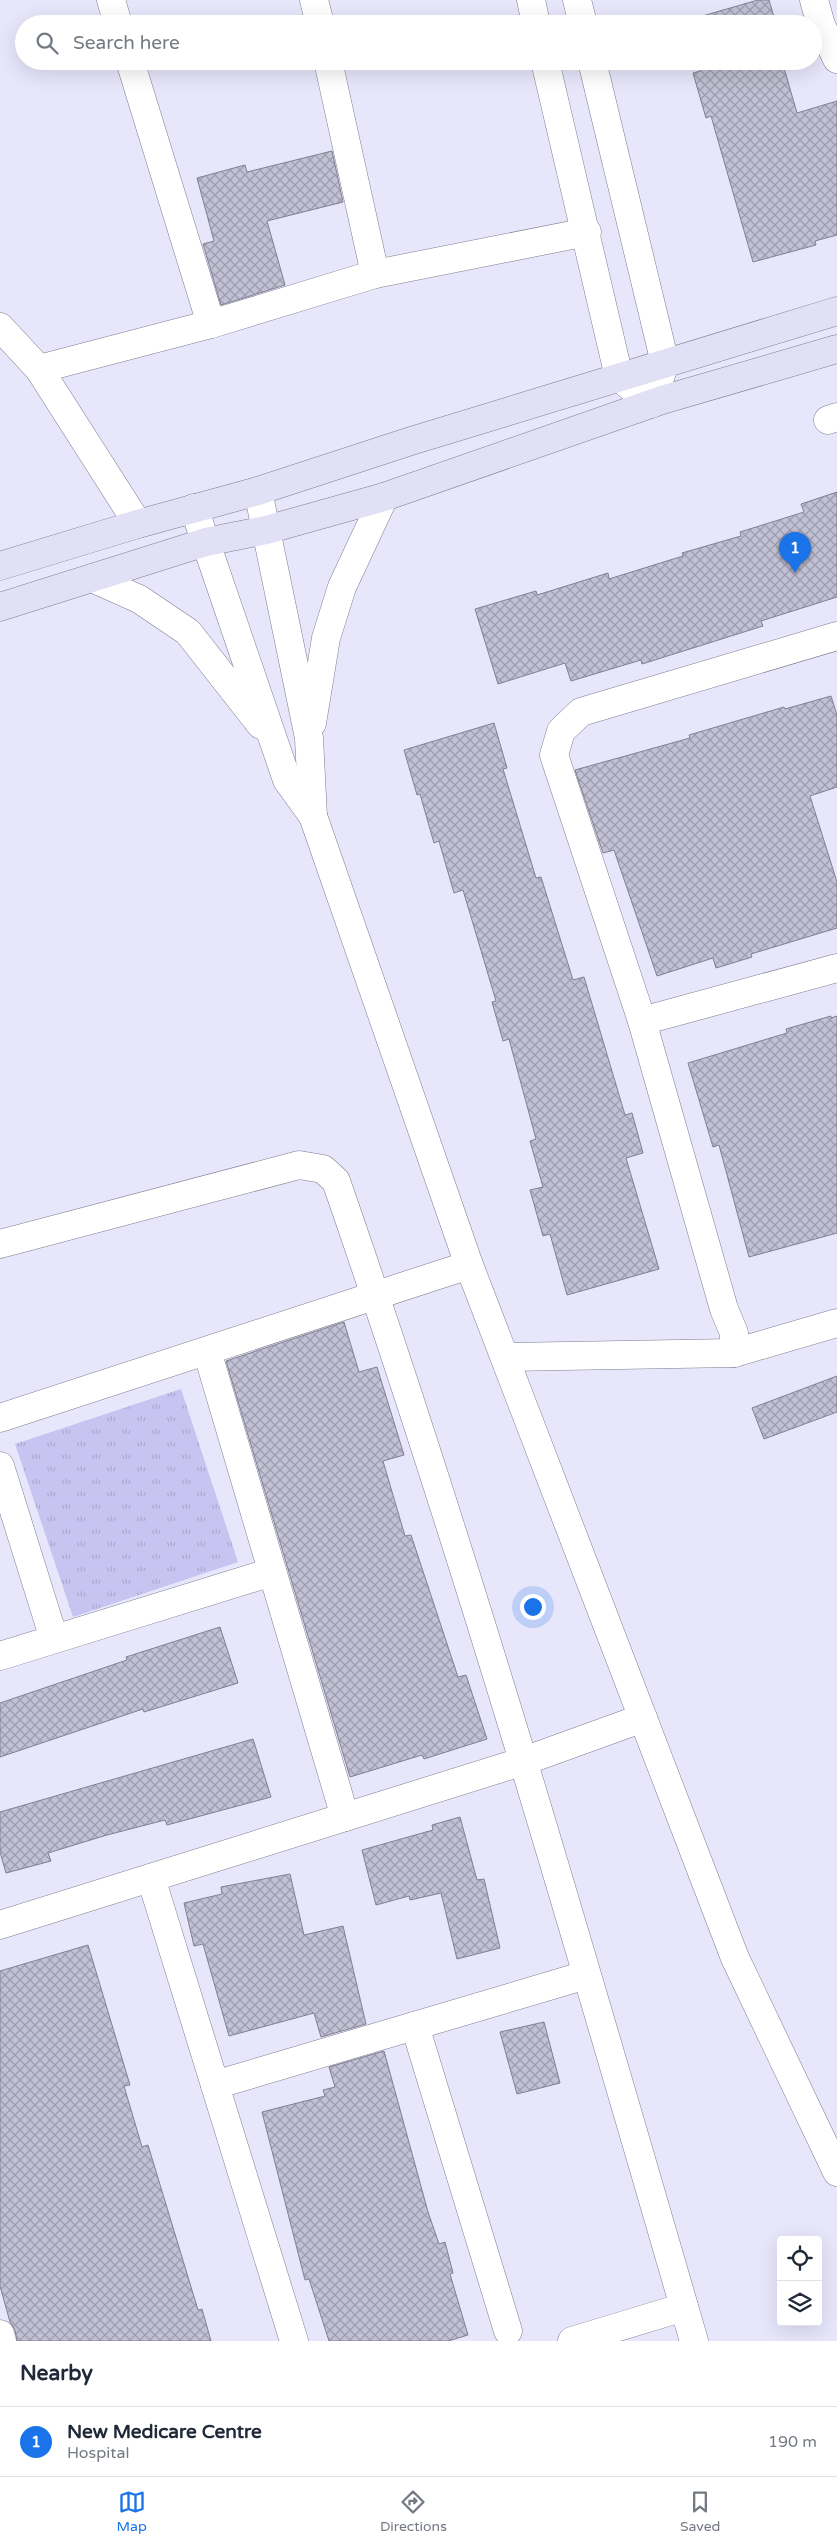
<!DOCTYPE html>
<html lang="en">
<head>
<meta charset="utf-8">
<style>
  body { margin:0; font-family:"Varela Round",sans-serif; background:#f2f2f3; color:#1f2937 }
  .controls { position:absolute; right:15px; bottom:15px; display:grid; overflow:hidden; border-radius:5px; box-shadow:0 5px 20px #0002 }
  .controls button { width:45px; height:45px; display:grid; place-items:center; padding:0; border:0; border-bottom:1px solid #e0e1e3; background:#fff; color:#1f2937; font:25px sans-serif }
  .you { position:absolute; left:532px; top:1606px; width:18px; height:18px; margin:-12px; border:4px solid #fff; border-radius:50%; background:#1a73e8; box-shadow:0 0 0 8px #1a73e833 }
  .badge { display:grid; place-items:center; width:32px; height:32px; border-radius:50%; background:#1a73e8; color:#fff; font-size:16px; font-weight:700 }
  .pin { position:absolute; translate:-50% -41px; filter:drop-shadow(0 1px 2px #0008) }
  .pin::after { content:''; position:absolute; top:26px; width:18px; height:15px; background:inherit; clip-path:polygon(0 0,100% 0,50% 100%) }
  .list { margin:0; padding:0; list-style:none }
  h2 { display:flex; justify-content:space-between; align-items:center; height:65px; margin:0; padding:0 20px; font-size:21px }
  h2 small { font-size:16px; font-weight:400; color:#747a83 }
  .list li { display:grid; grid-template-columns:32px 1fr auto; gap:15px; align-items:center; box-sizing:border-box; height:70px; padding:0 20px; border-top:1px solid #e0e1e3 }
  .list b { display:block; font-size:19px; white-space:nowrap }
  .list p { margin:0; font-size:16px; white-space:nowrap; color:#747a83 }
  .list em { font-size:16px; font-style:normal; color:#747a83 }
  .icon { flex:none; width:28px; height:28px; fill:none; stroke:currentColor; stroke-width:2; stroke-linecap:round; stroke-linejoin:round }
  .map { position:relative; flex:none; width:837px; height:2341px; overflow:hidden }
  .search { position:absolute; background:#fff; box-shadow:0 5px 20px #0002; left:15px; right:15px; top:15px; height:55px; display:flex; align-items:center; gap:12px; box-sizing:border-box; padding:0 18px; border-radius:28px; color:#747a83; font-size:19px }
  .sheet { height:135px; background:#fff }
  nav { display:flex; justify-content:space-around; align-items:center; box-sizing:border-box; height:70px; border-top:1px solid #e0e1e3; background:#fff; font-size:14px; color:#747a83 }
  nav a { display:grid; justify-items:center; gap:2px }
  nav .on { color:#1a73e8 }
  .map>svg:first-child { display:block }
</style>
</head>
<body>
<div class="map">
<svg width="837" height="2341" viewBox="0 0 837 2341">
  <defs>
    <pattern id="park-tufts" width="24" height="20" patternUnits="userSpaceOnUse" patternTransform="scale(1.25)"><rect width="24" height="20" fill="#c8c4f2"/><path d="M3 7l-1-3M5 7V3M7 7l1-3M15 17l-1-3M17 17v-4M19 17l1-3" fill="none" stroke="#aca9d0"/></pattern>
    <pattern id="building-cross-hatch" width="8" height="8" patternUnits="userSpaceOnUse" patternTransform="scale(1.25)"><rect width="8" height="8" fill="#c1c0d4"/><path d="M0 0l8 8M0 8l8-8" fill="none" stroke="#9e9dad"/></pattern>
  </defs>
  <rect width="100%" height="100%" fill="#e7e6fb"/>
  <path fill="url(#park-tufts)" d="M 181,1389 L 238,1562 L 73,1617 L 15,1444 Z"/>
  <g fill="url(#building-cross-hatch)" stroke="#818092">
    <path d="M 758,0 L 769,0 L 776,24 L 686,24 L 685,21 Z"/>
    <path d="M 697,61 L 782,61 L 797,113 L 837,101 L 837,235 L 815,241 L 816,245 L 753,262 L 711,116 L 706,118 L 693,73 L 700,71 Z"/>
    <path d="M 332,151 L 343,202 L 267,221 L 285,285 L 221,305 L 203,244 L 214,241 L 197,178 L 245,165 L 247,172 Z"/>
    <path d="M 837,492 L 837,597 L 761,621 L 763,626 L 642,664 L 641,660 L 571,681 L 565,663 L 498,684 L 475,609 L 536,591 L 537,595 L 608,573 L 609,579 L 683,556 L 682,553 L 741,536 L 740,532 L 804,512 L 801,504 Z"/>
    <path d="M 831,696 L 837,715 L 837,787 L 810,796 L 837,882 L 837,928 L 751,954 L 752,957 L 716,968 L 713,958 L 657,976 L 614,850 L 603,853 L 575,770 L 690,738 L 689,735 L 784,707 L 785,709 Z"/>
    <path d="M 494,723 L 507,768 L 503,769 L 536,878 L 541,877 L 573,980 L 584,977 L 625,1115 L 632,1113 L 643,1153 L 626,1158 L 659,1269 L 567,1295 L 550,1234 L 543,1236 L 530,1190 L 543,1187 L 530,1141 L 536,1139 L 509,1039 L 503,1041 L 492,1002 L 496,1001 L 463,890 L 454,893 L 439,841 L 434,843 L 420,794 L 417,795 L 404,750 Z"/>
    <path d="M 831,1016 L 831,1018 L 837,1016 L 837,1233 L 749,1257 L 719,1145 L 713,1147 L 688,1063 L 787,1033 L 786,1029 Z"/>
    <path d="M 344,1322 L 359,1372 L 377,1367 L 404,1455 L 383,1461 L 405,1536 L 411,1535 L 458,1677 L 466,1675 L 487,1739 L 424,1759 L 422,1755 L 350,1777 L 226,1361 Z"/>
    <path d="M 837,1376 L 837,1412 L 764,1439 L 752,1408 Z"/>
    <path d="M 220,1627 L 238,1683 L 144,1712 L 143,1709 L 0,1757 L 0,1703 L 127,1660 L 126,1657 Z"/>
    <path d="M 253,1739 L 271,1797 L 167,1825 L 165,1820 L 107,1835 L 48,1853 L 51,1861 L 6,1873 L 0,1852 L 0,1812 Z"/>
    <path d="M 460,1817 L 477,1880 L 484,1879 L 500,1948 L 457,1959 L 441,1893 L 410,1900 L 409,1896 L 376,1905 L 362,1850 L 433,1830 L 432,1825 Z"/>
    <path d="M 290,1874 L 304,1935 L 343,1926 L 366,2024 L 321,2037 L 314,2013 L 229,2036 L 203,1944 L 194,1946 L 184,1903 L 222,1894 L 221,1887 Z"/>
    <path d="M 88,1945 L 130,2085 L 124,2086 L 142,2147 L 148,2145 L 198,2310 L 202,2309 L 211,2341 L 17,2341 L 15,2330 L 10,2322 L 0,2286 L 0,1971 Z"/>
    <path d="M 544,2022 L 560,2083 L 517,2094 L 500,2032 Z"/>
    <path d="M 384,2051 L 428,2212 L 439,2244 L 445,2242 L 453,2273 L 450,2274 L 468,2335 L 448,2341 L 329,2341 L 309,2279 L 305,2280 L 262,2112 L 325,2096 L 323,2090 L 335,2087 L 329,2067 Z"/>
  </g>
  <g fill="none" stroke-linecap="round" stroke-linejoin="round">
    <defs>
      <g id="minor">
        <path d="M 111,0 L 118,24"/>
        <path d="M 314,0 L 320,24"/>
        <path d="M 814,0 L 821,25 L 837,59"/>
        <path d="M 130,61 L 211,324"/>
        <path d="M 328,61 L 375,274"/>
        <path d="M 0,327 L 39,369 L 138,524"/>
        <path d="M 39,369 L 211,324 L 375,274 L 587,232"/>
        <path d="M 828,420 L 837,417"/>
        <path d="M 837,636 L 581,712 L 561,731 L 554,755 L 642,1021 L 724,1309 L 734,1333 L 734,1353 L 837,1323"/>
        <path d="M 642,1021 L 837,968"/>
        <path d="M 0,1244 L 299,1165 L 323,1169 L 336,1181 C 469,1564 581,1952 694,2341"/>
        <path d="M 207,1351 L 345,1817"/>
        <path d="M 505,1357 L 734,1353"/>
        <path d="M 0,1418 L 469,1265"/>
        <path d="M 0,1466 L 54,1639"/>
        <path d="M 0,1656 L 272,1572"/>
        <path d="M 151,1878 L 294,2341"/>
        <path d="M 0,1925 L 524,1761 L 643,1718"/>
        <path d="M 415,2026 L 508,2331"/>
        <path d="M 215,2085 L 586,1975"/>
        <path d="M 0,2334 L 2,2341"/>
        <path d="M 572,2341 L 684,2307"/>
      </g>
      <g id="tertiary">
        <path d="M 531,0 L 536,24"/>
        <path d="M 577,0 L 583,24"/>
        <path d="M 545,61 L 619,377 L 651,404 L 665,363 L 592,61"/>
        <path d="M 258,491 L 309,738 L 313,816"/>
        <path d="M 194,508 L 287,780 L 313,816 L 469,1265 L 735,1958 L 837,2172"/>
        <path d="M 92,578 L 139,599 L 188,632 L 261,725"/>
        <path d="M 312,723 L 326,638 L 342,587 L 384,497"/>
      </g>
      <g id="secondary">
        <path d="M 0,566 L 138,524 L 258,491 L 411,441 L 837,311"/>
        <path d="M 0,607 L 206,542 L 266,530 L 384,497 L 662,400 L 837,349"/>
      </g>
    </defs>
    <use href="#minor" stroke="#7e7d8f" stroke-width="29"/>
    <use href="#tertiary" stroke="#7e7d8f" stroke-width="29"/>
    <use href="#secondary" stroke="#7e7d8f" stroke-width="29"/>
    <use href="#minor" stroke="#fff" stroke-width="28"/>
    <use href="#tertiary" stroke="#fff" stroke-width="28"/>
    <use href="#secondary" stroke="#e2e0f4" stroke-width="28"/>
  </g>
</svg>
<div class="controls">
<button><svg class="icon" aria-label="locate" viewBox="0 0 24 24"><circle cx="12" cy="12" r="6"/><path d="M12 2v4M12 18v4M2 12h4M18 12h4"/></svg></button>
<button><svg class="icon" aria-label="layers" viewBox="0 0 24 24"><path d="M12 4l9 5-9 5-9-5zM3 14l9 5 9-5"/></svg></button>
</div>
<div class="you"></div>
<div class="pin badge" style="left:795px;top:573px">1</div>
<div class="search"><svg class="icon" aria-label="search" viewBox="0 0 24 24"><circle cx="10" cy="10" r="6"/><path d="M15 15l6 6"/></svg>Search here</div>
</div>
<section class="sheet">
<h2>Nearby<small></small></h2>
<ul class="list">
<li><span class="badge">1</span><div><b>New Medicare Centre</b><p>Hospital</p></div><em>190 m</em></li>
</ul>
</section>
<nav>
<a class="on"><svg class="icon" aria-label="map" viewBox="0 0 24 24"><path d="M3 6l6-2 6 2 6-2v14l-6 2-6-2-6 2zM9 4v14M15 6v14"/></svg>Map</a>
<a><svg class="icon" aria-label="directions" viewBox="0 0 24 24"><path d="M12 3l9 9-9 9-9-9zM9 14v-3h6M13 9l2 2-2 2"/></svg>Directions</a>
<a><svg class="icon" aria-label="saved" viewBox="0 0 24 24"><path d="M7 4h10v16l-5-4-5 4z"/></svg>Saved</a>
</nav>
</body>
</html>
